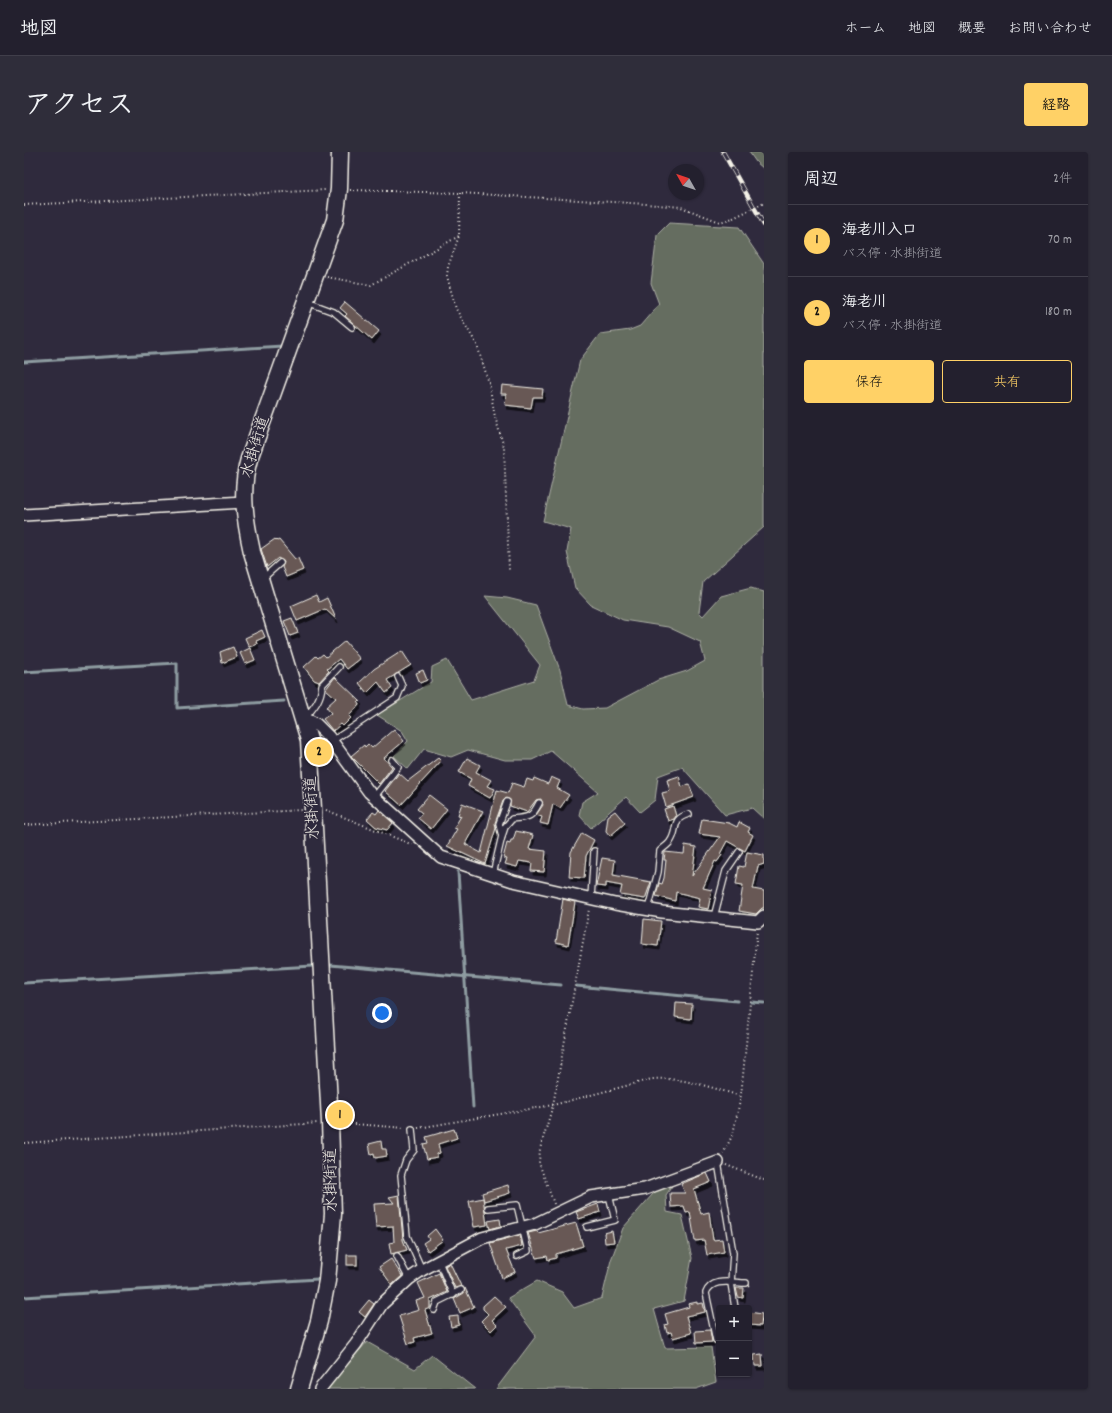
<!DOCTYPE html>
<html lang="ja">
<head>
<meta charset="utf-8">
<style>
  body { margin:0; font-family:Dekko,"Klee One",sans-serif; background:#2f2d3a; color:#f1f3f6 }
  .controls { position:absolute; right:12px; bottom:12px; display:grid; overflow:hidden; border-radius:4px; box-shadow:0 1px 3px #0004 }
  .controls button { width:36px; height:36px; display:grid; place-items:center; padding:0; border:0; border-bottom:1px solid #403e4a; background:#23202e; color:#f1f3f6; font:20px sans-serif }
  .compass { position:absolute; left:644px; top:12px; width:36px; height:36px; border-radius:50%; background:#23202e; box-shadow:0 1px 3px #0004; rotate:310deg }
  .you { position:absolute; left:358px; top:861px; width:14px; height:14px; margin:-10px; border:3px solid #fff; border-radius:50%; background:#1a73e8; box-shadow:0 0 0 6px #1a73e833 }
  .badge { display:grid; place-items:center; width:26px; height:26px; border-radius:50%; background:#ffd166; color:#111; font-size:13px; font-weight:700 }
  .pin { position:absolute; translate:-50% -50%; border:2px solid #fff; box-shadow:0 1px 4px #0006 }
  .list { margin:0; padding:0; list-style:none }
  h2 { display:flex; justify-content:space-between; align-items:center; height:52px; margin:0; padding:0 16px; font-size:17px }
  h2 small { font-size:13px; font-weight:400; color:#a3a3aa }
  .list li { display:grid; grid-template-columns:26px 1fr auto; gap:12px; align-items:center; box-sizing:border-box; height:72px; padding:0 16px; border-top:1px solid #403e4a }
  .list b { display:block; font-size:15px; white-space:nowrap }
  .list p { margin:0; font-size:13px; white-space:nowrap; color:#a3a3aa }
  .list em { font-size:13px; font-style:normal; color:#a3a3aa }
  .actions { display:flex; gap:8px; padding:12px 16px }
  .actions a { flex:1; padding:9px 0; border:1px solid #ffd166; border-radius:4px; text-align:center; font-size:14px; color:#ffd166 }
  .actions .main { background:#ffd166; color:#111 }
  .map { position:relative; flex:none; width:740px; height:1237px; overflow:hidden; border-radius:4px }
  header { display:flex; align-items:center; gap:24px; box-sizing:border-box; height:56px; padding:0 20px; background:#23202e; border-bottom:1px solid #403e4a }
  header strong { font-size:19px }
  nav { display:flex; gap:22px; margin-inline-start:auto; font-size:14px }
  .intro { display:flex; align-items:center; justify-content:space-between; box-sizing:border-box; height:96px; padding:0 24px }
  h1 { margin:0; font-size:28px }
  .button { padding:10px 18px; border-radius:4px; background:#ffd166; color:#111; font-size:14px; font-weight:700 }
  main { display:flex; gap:24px; padding:0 24px }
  aside { flex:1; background:#23202e; border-radius:4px; box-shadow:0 1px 3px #0004 }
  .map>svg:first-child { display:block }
</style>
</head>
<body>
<header>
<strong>地図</strong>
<nav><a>ホーム</a><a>地図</a><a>概要</a><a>お問い合わせ</a></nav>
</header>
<div class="intro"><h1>アクセス</h1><a class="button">経路</a></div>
<main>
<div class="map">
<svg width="740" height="1237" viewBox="0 0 740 1237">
  <defs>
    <filter id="shadow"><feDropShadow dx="2" dy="4" stdDeviation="0" flood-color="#0009"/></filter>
  </defs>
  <rect width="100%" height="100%" fill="#2f2a3d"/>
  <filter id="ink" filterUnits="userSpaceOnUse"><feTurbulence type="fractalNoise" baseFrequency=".025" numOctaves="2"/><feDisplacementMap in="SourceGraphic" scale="8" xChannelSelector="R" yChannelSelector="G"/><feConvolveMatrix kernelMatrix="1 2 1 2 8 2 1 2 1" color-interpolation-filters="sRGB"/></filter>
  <g filter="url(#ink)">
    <g fill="#656d60" stroke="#acafa4">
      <path d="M 725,0 L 740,0 L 740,17 L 732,10 Z"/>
      <path d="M 645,71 L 715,75 L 740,112 L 740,375 L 679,430 L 675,460 L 679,464 L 697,444 L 727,436 L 740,440 L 740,667 L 728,656 L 701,663 L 658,615 L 634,624 L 631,648 L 616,660 L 602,645 L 567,676 L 555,663 L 558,650 L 574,640 L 527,599 L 508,608 L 481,608 L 444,598 L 427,605 L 400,597 L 384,617 L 370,604 L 384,589 L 378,579 L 353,563 L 407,530 L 408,515 L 423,508 L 447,548 L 510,528 L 516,513 L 461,444 L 483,446 L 512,453 L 536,518 L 544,553 L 559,557 L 581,556 L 634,528 L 663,519 L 681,509 L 676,490 L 644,475 L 599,468 L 567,453 L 551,436 L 543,400 L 547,377 L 519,369 L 556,208 L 576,182 L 606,178 L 616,174 L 635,152 L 627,131 L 633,83 Z"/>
      <path d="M 648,1034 L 642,1043 L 643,1060 L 658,1063 L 668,1106 L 660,1149 L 630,1157 L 641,1196 L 687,1195 L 692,1230 L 672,1237 L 472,1237 L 512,1184 L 484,1146 L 513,1129 L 538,1140 L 550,1156 L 578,1146 L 587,1108 L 599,1076 L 635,1035 Z"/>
      <path d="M 343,1190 L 391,1217 L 408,1203 L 451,1237 L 301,1237 Z"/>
    </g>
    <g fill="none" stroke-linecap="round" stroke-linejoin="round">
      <g stroke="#8e9ca1" stroke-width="3">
        <path d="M 0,210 L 259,194"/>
        <path d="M 0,520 L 153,511 L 153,556 L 260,549"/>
        <path d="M 434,720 L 449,955"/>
        <path d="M 306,813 L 537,833"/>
        <path d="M 0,831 L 289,814"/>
        <path d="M 552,834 L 713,849"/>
        <path d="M 727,850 L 740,851"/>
        <path d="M 0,1145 L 294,1127"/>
      </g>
    </g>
    <g fill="#675855" stroke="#f4f1e8" filter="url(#shadow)">
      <path d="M 321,150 L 355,179 L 348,188 L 321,164 L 323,162 L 316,156 Z"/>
      <path d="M 478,233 L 519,237 L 518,245 L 509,245 L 507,256 L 481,253 L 482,242 L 477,242 Z"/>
      <path d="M 251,387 L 253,389 L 255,388 L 271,407 L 274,406 L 279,418 L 262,425 L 258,415 L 260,410 L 254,406 L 243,415 L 237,397 Z"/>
      <path d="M 292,443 L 295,450 L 303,446 L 312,467 L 301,457 L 273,469 L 267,454 Z"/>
      <path d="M 268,466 L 274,481 L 266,484 L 260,469 Z"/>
      <path d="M 238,478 L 241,485 L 232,489 L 233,492 L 225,495 L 221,486 Z"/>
      <path d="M 321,489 L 336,507 L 323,517 L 315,507 L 303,517 L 305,519 L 295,530 L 290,528 L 280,515 L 292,504 L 294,506 L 299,502 L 302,505 Z"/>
      <path d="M 209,495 L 213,505 L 198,511 L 196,500 Z"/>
      <path d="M 226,496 L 231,508 L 221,512 L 216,501 Z"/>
      <path d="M 378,499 L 387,513 L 363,528 L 368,536 L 362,541 L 354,530 L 343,541 L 335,531 L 350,517 Z"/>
      <path d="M 399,518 L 403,528 L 396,531 L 392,521 Z"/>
      <path d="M 311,525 L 336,549 L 334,551 L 335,553 L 325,564 L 327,566 L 319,574 L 317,572 L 309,579 L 299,567 L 307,561 L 302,555 L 312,546 L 302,537 Z"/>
      <path d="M 370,577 L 380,589 L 360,606 L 368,615 L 355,632 L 327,604 L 340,593 L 341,595 L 344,592 L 348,596 Z"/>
      <path d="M 414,606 L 417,609 L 377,653 L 361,639 L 375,621 L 384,629 Z"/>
      <path d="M 443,606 L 456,613 L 452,620 L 467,628 L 463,634 L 471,637 L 466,646 L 444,634 L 447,627 L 435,620 Z"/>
      <path d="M 655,624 L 658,635 L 665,632 L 670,645 L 642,655 L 638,641 L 646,639 L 643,628 Z"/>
      <path d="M 527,625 L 536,629 L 533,636 L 545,643 L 536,656 L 529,652 L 524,673 L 516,671 L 518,665 L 512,663 L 519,653 L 517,647 L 512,648 L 503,660 L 486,654 L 486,648 L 482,646 L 479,649 L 471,671 L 472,676 L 461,712 L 423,694 L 433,677 L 430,676 L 437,664 L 434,663 L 438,651 L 459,659 L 441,692 L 457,701 L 473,638 L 484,641 L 488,631 L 500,635 L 503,627 L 509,629 L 510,626 L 524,632 Z"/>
      <path d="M 405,643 L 423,657 L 407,677 L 394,666 L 398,661 L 393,657 Z"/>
      <path d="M 649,654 L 652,664 L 650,667 L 644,669 L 640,657 Z"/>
      <path d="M 355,658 L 369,671 L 363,678 L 352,675 L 343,667 L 349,660 L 352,662 Z"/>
      <path d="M 591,659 L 601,671 L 586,684 L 582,679 L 584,664 Z"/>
      <path d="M 678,667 L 705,671 L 713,675 L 715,670 L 726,676 L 724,680 L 729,683 L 721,699 L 703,689 L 696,702 L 698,703 L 693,710 L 691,709 L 679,736 L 688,738 L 684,757 L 674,755 L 676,746 L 652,740 L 651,749 L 632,744 L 635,731 L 638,732 L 640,726 L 642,708 L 640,708 L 641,700 L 660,702 L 661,693 L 672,695 L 668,724 L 696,685 L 675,682 Z"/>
      <path d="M 492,679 L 509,683 L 505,697 L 522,699 L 520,720 L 507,719 L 508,711 L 495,709 L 493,715 L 481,712 L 483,707 L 479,706 L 483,691 L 486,692 L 487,688 L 489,688 Z"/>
      <path d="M 558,681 L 570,688 L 562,704 L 560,726 L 545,725 L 547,700 Z"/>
      <path d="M 723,700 L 740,703 L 740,712 L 734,714 L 729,737 L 740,739 L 740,756 L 738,756 L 732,762 L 715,759 L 719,733 L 712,732 L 715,714 L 720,715 Z"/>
      <path d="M 578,706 L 591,708 L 589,723 L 627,730 L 621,747 L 596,743 L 598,734 L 582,731 L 582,735 L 572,734 Z"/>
      <path d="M 539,747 L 551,750 L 544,793 L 532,790 Z"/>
      <path d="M 620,767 L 637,769 L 634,794 L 618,792 Z"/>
      <path d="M 652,851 L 668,852 L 667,867 L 651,865 Z"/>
      <path d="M 430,977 L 433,986 L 414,992 L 416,1001 L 413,1002 L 413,1005 L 403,1007 L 399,992 L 404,991 L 402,985 Z"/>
      <path d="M 357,989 L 358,997 L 362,997 L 363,1004 L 351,1006 L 350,1001 L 347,1002 L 345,992 Z"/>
      <path d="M 683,1021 L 687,1030 L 670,1037 L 677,1062 L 685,1060 L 689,1088 L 698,1087 L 700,1100 L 683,1103 L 680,1088 L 671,1089 L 666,1060 L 662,1061 L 660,1054 L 647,1055 L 646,1041 L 661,1041 L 657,1032 Z"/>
      <path d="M 484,1033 L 486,1041 L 460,1049 L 458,1041 Z"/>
      <path d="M 375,1043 L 379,1088 L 383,1098 L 367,1102 L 365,1091 L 370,1090 L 369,1074 L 352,1075 L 350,1052 L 370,1051 L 365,1045 Z"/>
      <path d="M 459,1046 L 463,1073 L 450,1075 L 445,1049 Z"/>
      <path d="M 574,1052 L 576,1060 L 555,1067 L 552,1060 Z"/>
      <path d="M 476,1067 L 477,1074 L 466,1077 L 464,1069 Z"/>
      <path d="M 552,1071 L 559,1094 L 532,1102 L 532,1106 L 524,1108 L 523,1104 L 512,1106 L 504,1081 L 513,1079 L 514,1081 Z"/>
      <path d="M 411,1077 L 419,1088 L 404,1099 L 399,1091 L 405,1087 L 403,1084 Z"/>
      <path d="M 588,1079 L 590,1090 L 581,1091 L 580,1081 Z"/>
      <path d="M 496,1083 L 498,1094 L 482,1098 L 491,1120 L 478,1126 L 466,1091 Z"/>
      <rect x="323" y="1103" width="10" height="10"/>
      <path d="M 367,1107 L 378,1124 L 368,1133 L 355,1115 Z"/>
      <path d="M 426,1111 L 437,1134 L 431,1136 L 421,1114 Z"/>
      <path d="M 415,1121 L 423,1140 L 406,1148 L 406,1156 L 401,1158 L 408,1181 L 390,1186 L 391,1190 L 384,1192 L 375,1164 L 395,1158 L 392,1149 L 401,1146 L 394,1131 Z"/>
      <path d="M 441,1136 L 450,1155 L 436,1161 L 430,1147 L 440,1141 Z"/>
      <path d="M 712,1136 L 720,1136 L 719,1146 L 714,1145 Z"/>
      <path d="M 470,1144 L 482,1155 L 468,1168 L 473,1173 L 467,1179 L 457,1169 L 464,1162 L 459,1157 L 459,1154 Z"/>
      <path d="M 345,1148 L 350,1152 L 341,1165 L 335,1160 Z"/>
      <path d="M 673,1150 L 673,1152 L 679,1151 L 681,1160 L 662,1164 L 667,1181 L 649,1186 L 647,1180 L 643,1181 L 641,1173 L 644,1172 L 641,1162 L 665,1155 L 664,1152 Z"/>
      <path d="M 725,1160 L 738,1162 L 737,1174 L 725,1173 Z"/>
      <path d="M 434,1164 L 435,1173 L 427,1175 L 425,1165 Z"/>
      <path d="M 686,1178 L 688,1190 L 672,1191 L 671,1179 Z"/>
      <path d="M 738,1202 L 739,1214 L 731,1214 L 730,1203 Z"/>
    </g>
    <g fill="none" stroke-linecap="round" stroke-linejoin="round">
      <defs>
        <g id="lane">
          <path d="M 283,150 L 310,160 L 328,175"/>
          <path d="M 238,427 L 256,411"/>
          <path d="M 281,566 C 290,555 297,548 298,533 L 315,515"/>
          <path d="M 308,589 L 373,546 L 378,534 L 374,525"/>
          <path d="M 351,644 L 374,615 L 368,608"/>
          <path d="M 478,684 L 475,672 L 483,650"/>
          <path d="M 469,722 L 478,684 L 481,675 L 488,667 C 504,665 507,667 515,651"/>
          <path d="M 567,746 L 570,699"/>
          <path d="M 624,757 L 634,720 L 636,699 C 639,696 644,693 646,690 C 655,678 646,667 665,662"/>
          <path d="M 690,765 L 702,719 L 715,700"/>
          <path d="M 388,977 L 390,998 L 382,1008 L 377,1023 L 383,1084 L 398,1118"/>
          <path d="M 694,1010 L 709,1101 L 707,1131 L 711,1156"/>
          <path d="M 464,1056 L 493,1053 L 504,1099 L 493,1104"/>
          <path d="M 563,1075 L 591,1068 L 585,1043"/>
          <path d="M 373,1104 L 385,1127"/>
          <path d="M 415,1110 L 429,1143"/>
          <path d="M 410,1158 L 413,1150 L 437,1138"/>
          <path d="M 692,1188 L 682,1141 C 688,1125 708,1131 722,1131"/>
        </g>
        <g id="street">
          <path d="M 0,363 L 220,350"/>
          <path d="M 278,565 L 292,572 L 305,585 L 345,640 L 417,705 L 489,729 L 591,752 L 638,760 L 734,770 L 740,764"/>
          <path d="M 296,1237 L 332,1192 L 358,1152 L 385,1127 L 398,1118 L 458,1086 L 511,1072 L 567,1045 L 621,1037 L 694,1010"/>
        </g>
        <path id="secondary" d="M 275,1237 L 295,1169 L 303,1129 L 309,1062 L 306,970 L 289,657 L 285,588 L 228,400 C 221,368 216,338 225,307 L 311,68 L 315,37 L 316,0"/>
      </defs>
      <use href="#lane" stroke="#f4f1e8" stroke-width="8"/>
      <use href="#street" stroke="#f4f1e8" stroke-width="14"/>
      <use href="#secondary" stroke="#f4f1e8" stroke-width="19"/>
      <g stroke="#f4f1e8" stroke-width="2" stroke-dasharray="1 3" stroke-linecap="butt">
        <path d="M 326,38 L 436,41 L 622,52 L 657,55 L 696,70 L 709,66"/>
        <path d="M 436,41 L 435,84 L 424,115 L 423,124 L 432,157 L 453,193 L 465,231 L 471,265 L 480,295 L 485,418"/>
        <path d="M 0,53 L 302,38"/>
        <path d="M 303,125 L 347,133 L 435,84"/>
        <path d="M 302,658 L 389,693"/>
        <path d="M 0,673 L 278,658"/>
        <path d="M 318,971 L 381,976"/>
        <path d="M 394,976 L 529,953 L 628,927 C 659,925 688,936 717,944"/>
        <path d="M 0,991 L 294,971"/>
        <path d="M 699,1002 L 709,982 L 717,944 L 733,779"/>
        <path d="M 702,1013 L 740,1028"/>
        <path d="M 530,1052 L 515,1011 L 516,997 L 529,953 L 565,757"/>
      </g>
      <use href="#lane" stroke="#2f2a3d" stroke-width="5.5"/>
      <use href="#street" stroke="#2f2a3d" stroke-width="11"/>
      <use href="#secondary" stroke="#2f2a3d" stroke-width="16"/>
      <defs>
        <path id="rail" d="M 699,0 L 740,73"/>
      </defs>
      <use href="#rail" stroke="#f4f1e8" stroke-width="4.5"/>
      <use href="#rail" stroke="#2f2a3d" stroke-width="3" stroke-dasharray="9" stroke-linecap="butt"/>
      <path stroke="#f4f1e8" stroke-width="2" stroke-dasharray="1 3" stroke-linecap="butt" d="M 709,66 L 740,51"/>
    </g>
  </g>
  <g text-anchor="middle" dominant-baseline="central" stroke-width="3" stroke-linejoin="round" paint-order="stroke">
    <g font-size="16" fill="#f4f1e8" stroke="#2f2a3d">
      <text transform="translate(232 295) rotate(-73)">水掛街道</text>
      <text transform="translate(289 656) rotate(-93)">水掛街道</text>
      <text transform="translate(308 1028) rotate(-91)">水掛街道</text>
    </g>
  </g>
</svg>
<div class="controls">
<button>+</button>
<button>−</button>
</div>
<svg class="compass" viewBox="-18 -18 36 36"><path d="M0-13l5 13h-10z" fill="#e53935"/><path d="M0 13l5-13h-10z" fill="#a3a3aa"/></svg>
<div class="you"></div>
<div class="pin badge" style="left:316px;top:963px">1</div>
<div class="pin badge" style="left:295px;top:600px">2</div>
</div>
<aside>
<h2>周辺<small>2件</small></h2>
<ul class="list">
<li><span class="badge">1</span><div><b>海老川入口</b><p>バス停 · 水掛街道</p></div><em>70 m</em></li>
<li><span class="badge">2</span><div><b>海老川</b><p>バス停 · 水掛街道</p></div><em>180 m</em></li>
</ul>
<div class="actions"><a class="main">保存</a><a>共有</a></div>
</aside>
</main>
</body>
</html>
